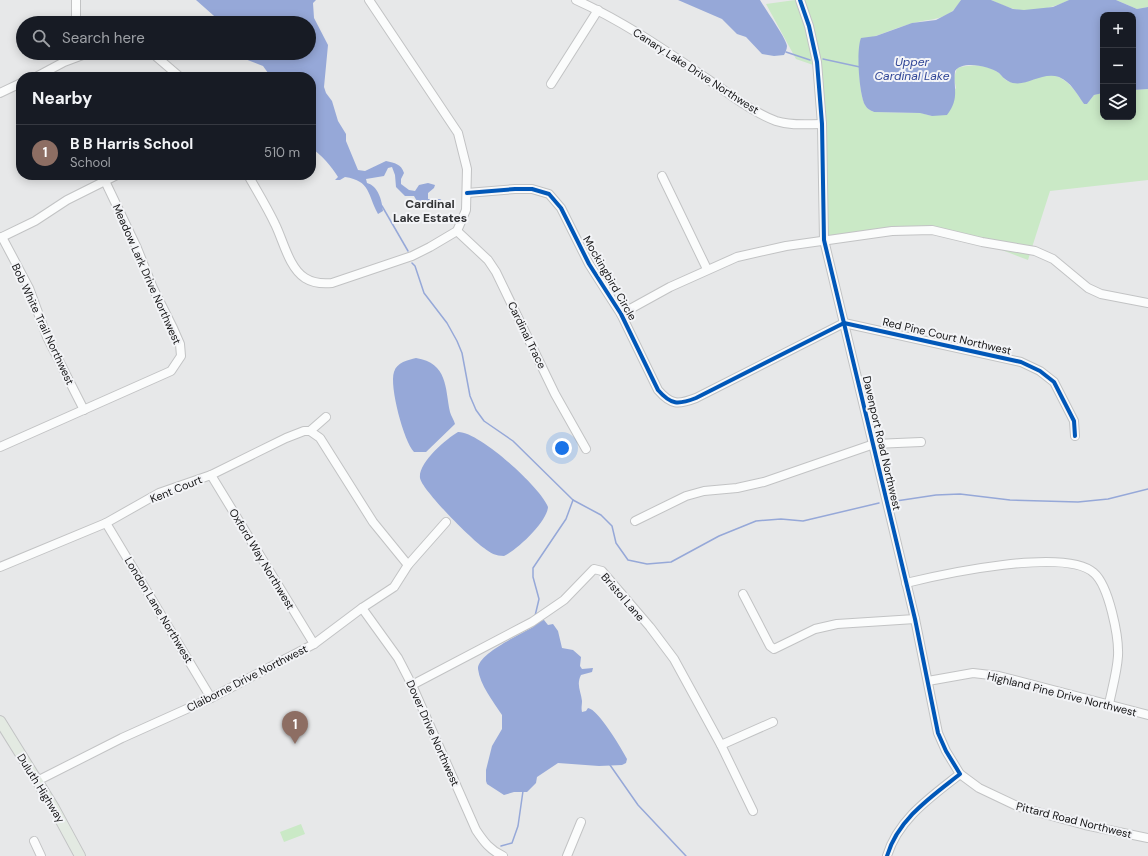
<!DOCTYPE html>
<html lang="en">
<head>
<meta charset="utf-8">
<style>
  body { margin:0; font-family:"DM Sans",sans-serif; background:#20242c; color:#f1f3f6 }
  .controls { position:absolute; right:12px; top:12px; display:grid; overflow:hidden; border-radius:8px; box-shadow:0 2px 10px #0003 }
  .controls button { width:36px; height:36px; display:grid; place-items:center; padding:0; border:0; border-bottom:1px solid #363941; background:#171b24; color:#f1f3f6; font:20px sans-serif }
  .you { position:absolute; left:562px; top:448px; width:14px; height:14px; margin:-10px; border:3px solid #fff; border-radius:50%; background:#1a73e8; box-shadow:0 0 0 6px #1a73e833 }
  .badge { display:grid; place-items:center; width:26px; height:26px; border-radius:50%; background:#d93025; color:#fff; font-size:13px; font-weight:700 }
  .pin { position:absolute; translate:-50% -33px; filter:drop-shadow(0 1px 2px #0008) }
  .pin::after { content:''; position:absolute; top:21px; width:14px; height:12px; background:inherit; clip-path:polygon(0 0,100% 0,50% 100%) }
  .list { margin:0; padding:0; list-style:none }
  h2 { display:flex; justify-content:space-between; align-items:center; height:52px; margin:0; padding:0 16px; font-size:17px }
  h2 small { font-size:13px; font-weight:400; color:#9ea1a6 }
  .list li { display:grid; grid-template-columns:26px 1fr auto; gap:12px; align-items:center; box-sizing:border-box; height:56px; padding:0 16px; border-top:1px solid #363941 }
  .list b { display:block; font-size:15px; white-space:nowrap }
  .list p { margin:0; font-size:13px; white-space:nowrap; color:#9ea1a6 }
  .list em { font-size:13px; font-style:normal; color:#9ea1a6 }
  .icon { flex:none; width:22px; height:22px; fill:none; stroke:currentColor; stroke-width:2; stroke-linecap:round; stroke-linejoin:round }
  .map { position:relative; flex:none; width:1148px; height:856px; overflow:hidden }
  .search { position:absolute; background:#171b24; box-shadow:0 2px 10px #0003; left:16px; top:16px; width:300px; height:44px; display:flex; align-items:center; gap:10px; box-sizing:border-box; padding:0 14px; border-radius:22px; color:#9ea1a6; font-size:15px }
  .panel { position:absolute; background:#171b24; box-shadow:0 2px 10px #0003; left:16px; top:72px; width:300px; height:108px; border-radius:16px }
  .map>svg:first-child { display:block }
</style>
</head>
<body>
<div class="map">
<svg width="1148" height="856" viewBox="0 0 1148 856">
  <rect width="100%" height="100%" fill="#e7e8e9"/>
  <g fill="#cae9c6">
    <path d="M 795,0 L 961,0 C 948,23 931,17 910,24 C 893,29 876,36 860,42 C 859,59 858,90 865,105 C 867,109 870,110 874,112 L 921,113 L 932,116 L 956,88 L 954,78 L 957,68 C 969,64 988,64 999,73 C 1003,77 1005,81 1011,82 C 1023,85 1032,79 1043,76 C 1062,70 1076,91 1084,104 L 1087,104 L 1094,95 L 1103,93 L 1103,117 L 1133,117 L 1133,90 L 1148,89 L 1148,180 L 1050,191 L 1028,260 L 973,239 L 911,231 L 828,237 L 828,185 L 819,67 L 796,59 L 766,4 Z"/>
    <path d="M 991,0 L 1069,0 C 1054,8 1030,13 1014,9 C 1006,7 998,3 991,0 Z"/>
    <path d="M 1116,0 L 1148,0 L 1148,7 L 1137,9 Z"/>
    <path d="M 301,824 L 305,834 L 284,842 L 280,832 Z"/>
  </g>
  <g fill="#96a8d8">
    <path d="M 196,0 L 316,0 L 313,3 L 314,18 L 328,45 L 324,87 L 326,93 L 332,101 L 338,121 L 346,134 L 346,141 L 358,170 L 365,171 L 386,161 C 395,163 401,164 404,173 L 401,179 L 401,184 L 409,190 L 415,191 L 419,185 L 428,183 L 435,185 L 434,188 L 428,193 L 428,199 L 440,199 L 444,202 L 443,205 C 432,208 420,209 414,196 L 405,196 L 396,187 L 395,175 L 392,167 L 388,168 L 384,176 L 366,179 L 367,183 C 378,186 382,200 383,211 L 378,214 C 367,194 371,181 345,177 L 340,180 L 335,180 L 338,177 C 333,168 320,153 311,148 L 311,77 L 271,77 L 263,66 L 245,59 L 244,53 L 309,53 L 309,23 L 222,23 Z"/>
    <path d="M 678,0 L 760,0 C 765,9 786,38 787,46 C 787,49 785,53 784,55 L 774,56 L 762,54 L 746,37 L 737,34 L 722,19 Z"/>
    <path d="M 961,0 L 991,0 L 1013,9 L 1024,10 L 1053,7 L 1069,0 L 1116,0 L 1137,9 L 1148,7 L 1148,89 L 1133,90 L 1133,15 L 1103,15 L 1103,93 L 1094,95 L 1087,104 L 1084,104 C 1077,94 1071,82 1059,77 C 1040,71 1024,90 1008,81 C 1004,79 1002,76 999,73 C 990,66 962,60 955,71 C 953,89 960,98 947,115 L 932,116 L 920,113 L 874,112 C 870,110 867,109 865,105 C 859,93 856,50 861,38 L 876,36 L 912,23 L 936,20 L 953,11 Z"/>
    <path d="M 416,358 C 448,363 445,388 450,412 C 451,416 454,420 455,424 L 426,452 L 414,452 C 404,442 389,386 394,372 C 397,362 408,360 416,358 Z"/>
    <path d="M 458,432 C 479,431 541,488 548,507 C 547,522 517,550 504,556 C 496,556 490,553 484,548 C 472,540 422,490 420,478 C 418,463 446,439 458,432 Z"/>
    <path d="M 544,620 L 548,625 L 553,624 L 558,631 L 562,648 L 573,650 L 581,657 L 580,666 L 582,669 L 593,668 L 592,672 L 581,675 C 576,685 581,691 582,701 C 582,705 581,708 582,712 L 586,711 L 588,708 C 598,709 622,749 627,759 L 626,763 L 622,765 L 599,766 L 558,763 L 537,777 L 536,783 L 527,792 L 514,792 L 504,795 L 487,784 L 486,781 L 486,770 L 492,746 L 502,729 L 502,715 C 493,701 480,685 478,669 C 477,654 521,634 533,627 L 539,621 Z"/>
  </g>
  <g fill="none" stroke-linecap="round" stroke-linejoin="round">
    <g stroke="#96a8d8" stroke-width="1.5">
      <path d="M 786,52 L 810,60"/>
      <path d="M 823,59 L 860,67"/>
      <path d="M 382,206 L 408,251"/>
      <path d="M 412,263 L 415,266 L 424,293 L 447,323 L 457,341 L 462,353 L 470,396 L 476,410 L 484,421 L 513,441 L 573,500 L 601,515 L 612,526 L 616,543 L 628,560 L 647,564 L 671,562 L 719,536 L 756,521 L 781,519 L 803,521 L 879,503"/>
      <path d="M 896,501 L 936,495 L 960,494 L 1010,500 L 1078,502 L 1108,499 L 1148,489"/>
      <path d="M 535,616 L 539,599 L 533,577 L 533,568 L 566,519 L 573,500"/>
      <path d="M 610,765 L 638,805 L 686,856"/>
      <path d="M 501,846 L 512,843 L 518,826 L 523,791"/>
    </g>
    <defs>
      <g id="minor">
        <path d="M 576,0 C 623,21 666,51 709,80 C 730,94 752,112 776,121 C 791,126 807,124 822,124"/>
        <path d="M 800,0 L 809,26 L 817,62 L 822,124 L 824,240 L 915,619 L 938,733 L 946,751 L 960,774 C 931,797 898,819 887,856"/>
        <path d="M 76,23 L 76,0"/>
        <path d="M 152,53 L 180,77"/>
        <path d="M 36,77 L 64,62 L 88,53"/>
        <path d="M 551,84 L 598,10"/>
        <path d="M 0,93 L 21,83"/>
        <path d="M 248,175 C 257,191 267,207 275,224 C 283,240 289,268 305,278 C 313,283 322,284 332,283 L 412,256 L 430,247 L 457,231 L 466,210 L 467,169 L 458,133 L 369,0"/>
        <path d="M 662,176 L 707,269"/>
        <path d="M 467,193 L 515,189 L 532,189 L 549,194 L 561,208 L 589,264 L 621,314 L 658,390 C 671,405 678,405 696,398 L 844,323 L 1021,362 L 1040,371 L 1054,382 L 1074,421 L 1075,436"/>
        <path d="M 457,231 L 488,260 L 496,272 L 555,394 L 586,449"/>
        <path d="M 2,237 L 29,288 L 47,337 L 84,410"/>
        <path d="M 0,238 L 35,221 L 67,200 L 117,175"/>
        <path d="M 621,314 L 670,287 L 737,257 L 786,246 L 892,231 L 932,230 L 982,242 L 1035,251 L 1053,259 L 1088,288 L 1101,294 L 1148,303"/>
        <path d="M 310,431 L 320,438 L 373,522 L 408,565"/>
        <path d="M 0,447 L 171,371 L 181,356 L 180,344 L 173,328 L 153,288 L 137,248 L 105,181"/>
        <path d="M 211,475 L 314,644"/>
        <path d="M 635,521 L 686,496 L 704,491 L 737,488 L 764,482 L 874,444 L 921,442"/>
        <path d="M 106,523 L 211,698"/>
        <path d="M 0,567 L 106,523 L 159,493 L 211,475 L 286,438 L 304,431 L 310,431 L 326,417"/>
        <path d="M 906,583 C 943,574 1066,547 1094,573 C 1109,586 1119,637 1118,656 C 1117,672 1112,689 1109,704"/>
        <path d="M 743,594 L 770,646 L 774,649 L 815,629 L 837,624 L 915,619"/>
        <path d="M 362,608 L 398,658 L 412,685 L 476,830 C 484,842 490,850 503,856"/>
        <path d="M 928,681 L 973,673 L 999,676 L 1148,715"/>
        <path d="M 412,685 L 532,622 L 564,600 L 594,569 L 602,571 L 650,627 L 674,659 L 721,745 L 753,811"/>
        <path d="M 721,745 L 773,722"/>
        <path d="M 960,774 L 979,788 L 1019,807 L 1085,825 L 1148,838"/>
        <path d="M 37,781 L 122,738 L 211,698 L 314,644 L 362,608 L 394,587 L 408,565 L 446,522"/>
        <path d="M 34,841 L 41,856"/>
        <path d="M 567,856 L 581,822"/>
      </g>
      <path id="major" d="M 0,721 L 54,808 L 80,856"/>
    </defs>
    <use href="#minor" stroke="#c2c3c4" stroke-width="10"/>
    <use href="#major" stroke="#c2c3c4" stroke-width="12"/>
    <use href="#minor" stroke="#fbfcfc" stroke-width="8"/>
    <use href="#major" stroke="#e3eae2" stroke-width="10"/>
    <defs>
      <g id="cycleway">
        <path d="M 800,0 L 809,26 L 817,62 L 822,124 L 824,240 L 915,619 L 938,733 L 946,751 L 960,774 C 931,797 898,819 887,856"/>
        <path d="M 467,193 L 515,189 L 532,189 L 549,194 L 561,208 L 589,264 L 621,314 L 658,390 C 671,405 678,405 696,398 L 844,323 L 1021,362 L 1040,371 L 1054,382 L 1074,421 L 1075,436"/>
      </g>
    </defs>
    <use href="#cycleway" stroke="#f3f4f7" stroke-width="6"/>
    <use href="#cycleway" stroke="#0057b8" stroke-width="4"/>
  </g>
  <g text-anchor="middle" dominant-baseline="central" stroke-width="4" stroke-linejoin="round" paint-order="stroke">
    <g font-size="11" fill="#131314" stroke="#f3f4f7">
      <text transform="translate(696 71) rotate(33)">Canary Lake Drive Northwest</text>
      <text transform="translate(147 274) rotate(66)">Meadow Lark Drive Northwest</text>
      <text transform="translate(610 278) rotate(60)">Mockingbird Circle</text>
      <text transform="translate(43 324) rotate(65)">Bob White Trail Northwest</text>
      <text transform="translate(527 335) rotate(64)">Cardinal Trace</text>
      <text transform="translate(947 336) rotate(13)">Red Pine Court Northwest</text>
      <text transform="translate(882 443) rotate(77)">Davenport Road Northwest</text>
      <text transform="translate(176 489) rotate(-22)">Kent Court</text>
      <text transform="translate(262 559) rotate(59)">Oxford Way Northwest</text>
      <text transform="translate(623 597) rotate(49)">Bristol Lane</text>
      <text transform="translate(159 610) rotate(59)">London Lane Northwest</text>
      <text transform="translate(247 678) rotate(-27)">Claiborne Drive Northwest</text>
      <text transform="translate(1062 694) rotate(14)">Highland Pine Drive Northwest</text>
      <text transform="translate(433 733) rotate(66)">Dover Drive Northwest</text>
      <text transform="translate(41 788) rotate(58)">Duluth Highway</text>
      <text transform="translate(1074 820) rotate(14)">Pittard Road Northwest</text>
    </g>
    <g font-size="12" font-style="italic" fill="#2f4596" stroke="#f3f4f7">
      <text x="912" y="62">Upper<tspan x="912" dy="14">Cardinal Lake</tspan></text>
    </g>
    <g font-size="12" font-weight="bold" fill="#333436" stroke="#f3f4f7">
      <text x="430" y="204">Cardinal<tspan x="430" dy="14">Lake Estates</tspan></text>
    </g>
  </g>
</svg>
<div class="controls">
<button>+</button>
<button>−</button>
<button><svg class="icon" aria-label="layers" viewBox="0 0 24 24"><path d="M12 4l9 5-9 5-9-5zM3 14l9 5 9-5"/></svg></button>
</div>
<div class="you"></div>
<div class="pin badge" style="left:295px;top:744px;background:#8d6e63">1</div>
<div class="search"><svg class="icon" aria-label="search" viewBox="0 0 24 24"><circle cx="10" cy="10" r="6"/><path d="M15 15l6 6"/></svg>Search here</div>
<section class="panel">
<h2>Nearby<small></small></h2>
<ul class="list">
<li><span class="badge" style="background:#8d6e63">1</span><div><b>B B Harris School</b><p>School</p></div><em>510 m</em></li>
</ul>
</section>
</div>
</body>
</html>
